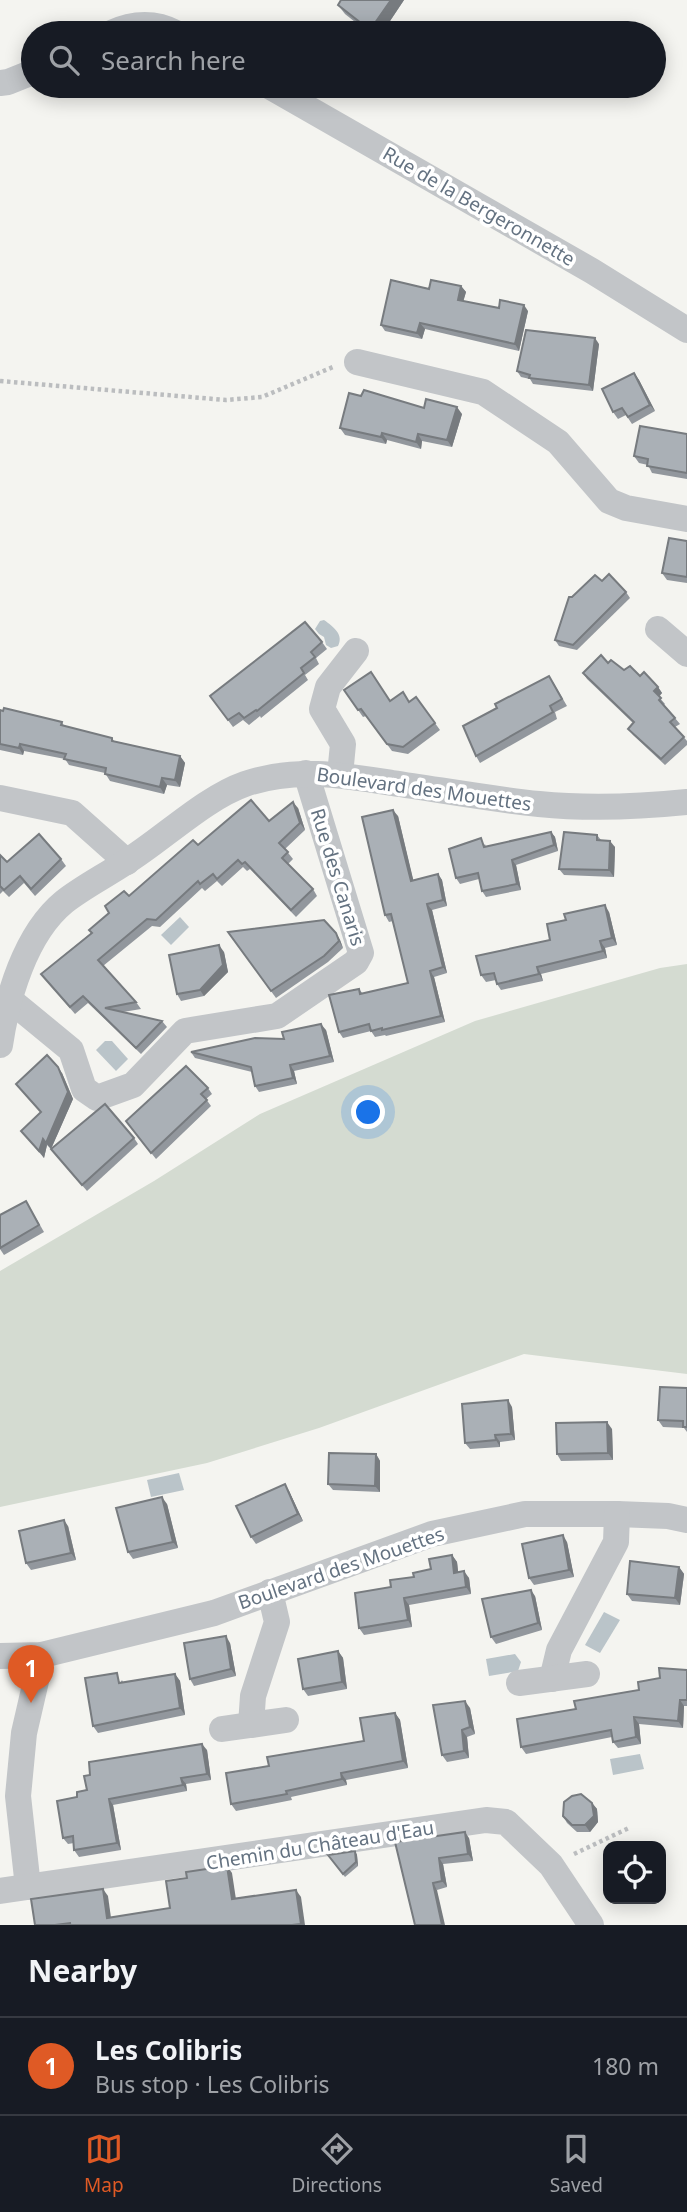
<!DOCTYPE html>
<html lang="en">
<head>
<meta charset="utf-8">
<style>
  body { margin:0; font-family:"Noto Sans",sans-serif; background:#242831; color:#f1f3f6 }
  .controls { position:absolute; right:21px; bottom:21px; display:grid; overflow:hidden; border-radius:14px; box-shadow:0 4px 18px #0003 }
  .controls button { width:63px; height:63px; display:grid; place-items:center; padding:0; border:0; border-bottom:2px solid #363941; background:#171b24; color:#f1f3f6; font:35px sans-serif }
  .you { position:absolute; left:369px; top:1113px; width:24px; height:24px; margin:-18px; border:5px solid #fff; border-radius:50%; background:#1a73e8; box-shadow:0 0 0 10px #1a73e833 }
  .badge { display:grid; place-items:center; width:46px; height:46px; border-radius:50%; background:#df5a25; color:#fff; font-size:23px; font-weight:700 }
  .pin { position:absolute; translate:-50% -58px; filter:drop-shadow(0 2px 4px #0008) }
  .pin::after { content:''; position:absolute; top:37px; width:24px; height:21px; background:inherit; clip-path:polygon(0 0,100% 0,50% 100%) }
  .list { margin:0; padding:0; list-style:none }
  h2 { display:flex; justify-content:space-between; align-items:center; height:91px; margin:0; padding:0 28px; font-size:30px }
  h2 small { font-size:23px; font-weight:400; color:#9ea1a6 }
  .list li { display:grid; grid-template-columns:46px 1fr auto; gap:21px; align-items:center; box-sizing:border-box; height:98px; padding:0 28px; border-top:2px solid #363941 }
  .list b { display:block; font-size:26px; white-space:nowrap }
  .list p { margin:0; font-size:23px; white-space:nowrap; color:#9ea1a6 }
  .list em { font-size:23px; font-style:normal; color:#9ea1a6 }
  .icon { flex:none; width:38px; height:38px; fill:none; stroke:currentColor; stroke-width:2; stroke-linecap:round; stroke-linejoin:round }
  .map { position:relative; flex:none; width:687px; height:1925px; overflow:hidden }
  .search { position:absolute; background:#171b24; box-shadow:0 4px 18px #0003; left:21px; right:21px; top:21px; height:77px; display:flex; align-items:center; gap:18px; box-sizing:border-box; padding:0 24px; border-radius:38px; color:#9ea1a6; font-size:26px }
  .sheet { height:189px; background:#171b24 }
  nav { display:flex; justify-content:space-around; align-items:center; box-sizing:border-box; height:98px; border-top:2px solid #363941; background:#171b24; font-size:19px; color:#9ea1a6 }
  nav a { display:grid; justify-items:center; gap:4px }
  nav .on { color:#df5a25 }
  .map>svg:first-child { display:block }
</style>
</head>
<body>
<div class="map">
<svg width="687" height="1925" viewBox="0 0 687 1925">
  <rect width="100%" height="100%" fill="#f4f4f0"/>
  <path fill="#d4dbd1" d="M 687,964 L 687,1374 L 524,1354 L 319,1428 L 207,1463 L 0,1507 L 0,1271 L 154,1181 L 260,1114 L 475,1021 L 660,968 Z"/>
  <g fill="#bac4c9">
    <path d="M 324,620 C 334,627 344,635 338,646 L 331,648 L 326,645 L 324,637 L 319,634 L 315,629 L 320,621 Z"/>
    <path d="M 180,917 L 189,927 L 171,945 L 161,935 Z"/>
    <path d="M 105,1041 L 112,1041 L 128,1059 L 116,1071 L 96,1050 Z"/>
    <path d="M 179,1473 L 184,1490 L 151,1497 L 147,1480 Z"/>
    <path d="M 604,1612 L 620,1620 L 600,1653 L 585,1645 Z"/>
    <path d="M 515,1654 L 521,1662 L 518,1671 L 489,1676 L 486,1659 Z"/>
    <path d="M 640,1754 L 644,1769 L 613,1775 L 610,1759 Z"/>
  </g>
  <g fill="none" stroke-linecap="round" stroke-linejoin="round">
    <g stroke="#bbbdbf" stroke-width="4.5" stroke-dasharray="3.5 3.5" stroke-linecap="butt">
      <path d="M 0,381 L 226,400 L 262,397 L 333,367"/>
      <path d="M 574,1854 L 629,1828"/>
    </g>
    <g stroke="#c2c5c8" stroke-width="26">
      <path d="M 111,33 C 133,23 155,22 176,33"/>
      <path d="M 0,83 L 8,82 L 33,72"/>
      <path d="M 269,86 L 592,271 L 687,330"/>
      <path d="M 357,362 L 483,392 L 558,442 L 609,501 L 626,508 L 687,519"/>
      <path d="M 658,629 L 687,654"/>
      <path d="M 340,775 L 343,744 L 322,709 L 328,687 L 356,651"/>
      <path d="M 0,798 L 72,813 L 127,862"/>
      <path d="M 9,999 L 71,1050 L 84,1089 L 97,1098 L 133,1085 L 185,1031 L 277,1016 L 356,962 L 361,953 L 306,773"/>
      <path d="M 0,1045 C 7,998 25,934 64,902 C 83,887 105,876 126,862 C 163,839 205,798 245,784 C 294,767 342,775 392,783 C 441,790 490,799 539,804 C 588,809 638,807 687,802"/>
      <path d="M 0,1656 L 42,1655 L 214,1613 L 432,1534 L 525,1514 L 617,1514 L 668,1516 L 687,1520"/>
      <path d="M 552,1679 L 559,1650 L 616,1542 L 617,1514"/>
      <path d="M 519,1683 L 587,1674"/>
      <path d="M 251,1725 L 253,1696 L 277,1622 L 270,1592"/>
      <path d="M 222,1729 L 286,1720"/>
      <path d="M 28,1887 L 18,1796 L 24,1733 L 42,1655"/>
      <path d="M 0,1891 L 486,1820 L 506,1822 L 551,1865 L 591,1925"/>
    </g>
  </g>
  <g fill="#92979d">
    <path d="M 341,0 L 404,0 L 382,33 L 369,33 L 345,14 L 338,5 Z"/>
    <path d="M 461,286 L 466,292 L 463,301 L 499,308 L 528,311 L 519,351 L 425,329 L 422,339 L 385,331 L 381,325 L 429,289 Z"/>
    <path d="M 599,344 L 593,391 L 533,384 L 530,379 L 521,377 L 517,371 Z"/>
    <path d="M 634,373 L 639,380 L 655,411 L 632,424 L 626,415 L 618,419 L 613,412 Z"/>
    <path d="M 361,396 L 424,408 L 462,414 L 452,447 L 422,441 L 421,449 L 387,440 L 386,444 L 345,435 L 340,428 Z"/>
    <path d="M 687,434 L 687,479 L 652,473 L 648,465 L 639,463 L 634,456 Z"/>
    <path d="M 687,541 L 687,583 L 667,580 L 662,573 Z"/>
    <path d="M 626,592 L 630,598 L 577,650 L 559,646 L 555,640 L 572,597 Z"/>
    <path d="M 322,642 L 327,649 L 316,658 L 319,664 L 305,675 L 308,680 L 261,718 L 260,716 L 249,725 L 243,720 L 233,727 L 210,696 Z"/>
    <path d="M 624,670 L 640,676 L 658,687 L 662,693 L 659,697 L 665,704 L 664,705 L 680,724 L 675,727 L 687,741 L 687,745 L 665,765 L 633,735 L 628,729 L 633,723 L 587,679 L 583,673 Z"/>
    <path d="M 553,682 L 567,706 L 555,712 L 557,719 L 480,763 L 476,756 Z"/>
    <path d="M 344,690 L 391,701 L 409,702 L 416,697 L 440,730 L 408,754 L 392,751 L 366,716 L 363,717 Z"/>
    <path d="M 0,710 L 62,722 L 64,726 L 112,738 L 114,741 L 180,756 L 185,763 L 180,787 L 167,785 L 164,794 L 110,781 L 105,773 L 69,765 L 65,759 L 24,751 L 23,755 L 0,750 Z"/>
    <path d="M 298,808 L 305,830 L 285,849 L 293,859 L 288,864 L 313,889 L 317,896 L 296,917 L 250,869 L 247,871 L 243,867 L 222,886 L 217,881 L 205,891 L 202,888 L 160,927 L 152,926 L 103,966 L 136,1002 L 141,1009 L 123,1012 L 162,1021 L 167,1027 L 141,1054 L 88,1003 L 75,1014 L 41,974 L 91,933 L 129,896 L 198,845 L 269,821 Z"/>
    <path d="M 398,816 L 413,880 L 438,874 L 442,880 L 447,906 L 432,910 L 447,973 L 434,977 L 445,1022 L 386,1036 L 385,1035 L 375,1037 L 371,1031 L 343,1038 L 339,1032 L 359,989 L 363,994 L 408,983 L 393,921 L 389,922 L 385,915 Z"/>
    <path d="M 551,832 L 555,837 L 558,851 L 516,865 L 521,890 L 486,897 L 482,891 L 479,879 L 460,884 L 456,878 L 485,844 L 486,847 Z"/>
    <path d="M 597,835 L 601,840 L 615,847 L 614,877 L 564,875 L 559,869 Z"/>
    <path d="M 0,855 L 7,862 L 61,859 L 66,866 L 35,896 L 24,883 L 9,897 L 3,891 L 0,894 Z"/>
    <path d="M 609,912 L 617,945 L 605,948 L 607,958 L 541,974 L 543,981 L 501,990 L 497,984 L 496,980 L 486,982 L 481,975 Z"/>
    <path d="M 228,932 L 336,933 L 340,940 L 343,948 L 328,962 L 276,998 Z"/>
    <path d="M 224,952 L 228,972 L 204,996 L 181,1001 L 177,994 Z"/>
    <path d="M 326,1030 L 334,1062 L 294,1071 L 297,1084 L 259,1092 L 255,1086 L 252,1072 L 195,1058 L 191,1052 L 284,1039 Z"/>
    <path d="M 62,1073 L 73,1099 L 51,1149 L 47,1145 L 44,1158 L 21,1131 L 41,1112 L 16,1084 Z"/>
    <path d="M 208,1088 L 212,1094 L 206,1099 L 211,1106 L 156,1159 L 126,1121 Z"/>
    <path d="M 134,1138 L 138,1144 L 87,1191 L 51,1149 Z"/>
    <path d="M 26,1201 L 44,1232 L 4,1255 L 0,1249 L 0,1215 Z"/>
    <path d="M 687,1388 L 687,1432 L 684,1428 L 663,1427 L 658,1420 Z"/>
    <path d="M 512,1407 L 515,1440 L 500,1442 L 500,1447 L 470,1449 L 465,1443 Z"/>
    <path d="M 612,1429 L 613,1460 L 561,1461 L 557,1454 Z"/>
    <path d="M 376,1454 L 380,1461 L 380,1492 L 333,1490 L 328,1484 Z"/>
    <path d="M 289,1491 L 303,1521 L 256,1544 L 251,1537 Z"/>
    <path d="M 167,1504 L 178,1548 L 133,1559 L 128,1552 Z"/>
    <path d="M 68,1526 L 76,1560 L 31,1570 L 26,1563 Z"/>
    <path d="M 567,1542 L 574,1577 L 534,1585 L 529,1578 Z"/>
    <path d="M 452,1555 L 457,1562 L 458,1572 L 469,1578 L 471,1594 L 409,1605 L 412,1627 L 364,1635 L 359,1628 L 414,1577 L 431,1569 Z"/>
    <path d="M 679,1567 L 684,1574 L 680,1605 L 632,1601 L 627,1594 Z"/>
    <path d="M 535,1596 L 542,1630 L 496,1644 L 491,1637 Z"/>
    <path d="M 230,1643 L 236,1676 L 194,1686 L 190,1679 Z"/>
    <path d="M 338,1651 L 343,1658 L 347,1689 L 308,1696 L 303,1689 Z"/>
    <path d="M 687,1670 L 687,1706 L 684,1706 L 683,1728 L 639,1724 L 641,1744 L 618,1748 L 613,1742 L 612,1737 L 526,1754 L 521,1747 L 576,1709 L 639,1690 L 660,1678 Z"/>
    <path d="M 175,1674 L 180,1681 L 185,1715 L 98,1733 L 93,1726 L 122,1680 L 123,1682 Z"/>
    <path d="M 470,1708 L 475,1734 L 467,1737 L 469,1758 L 447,1762 L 442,1755 Z"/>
    <path d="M 395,1713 L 400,1720 L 408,1768 L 346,1780 L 347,1785 L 291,1797 L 292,1800 L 236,1811 L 231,1804 L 269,1766 L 364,1741 Z"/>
    <path d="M 207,1750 L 211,1780 L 186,1784 L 187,1791 L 113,1805 L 121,1850 L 79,1857 L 74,1850 L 74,1843 L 68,1844 L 63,1838 L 77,1797 L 87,1790 L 90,1775 Z"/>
    <path d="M 592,1803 L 597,1809 L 598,1822 L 590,1832 L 577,1832 L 567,1823 L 563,1816 Z"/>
    <path d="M 469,1838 L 473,1861 L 443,1864 L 447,1887 L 437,1890 L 395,1842 Z"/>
    <path d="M 355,1851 L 357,1855 L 358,1866 L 345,1877 L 328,1855 Z"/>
  </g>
  <g fill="#777b7f">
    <path d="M 391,0 L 404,0 L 382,33 L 372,33 L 370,30 Z"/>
    <path d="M 461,286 L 466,292 L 462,306 L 458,300 Z"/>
    <path d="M 524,305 L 528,311 L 519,351 L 515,344 Z"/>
    <path d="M 420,323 L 425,329 L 422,339 L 417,333 Z"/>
    <path d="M 595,338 L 599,344 L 593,391 L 589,385 Z"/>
    <path d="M 634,373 L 639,380 L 655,411 L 650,405 Z"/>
    <path d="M 457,407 L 462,414 L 452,447 L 447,440 Z"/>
    <path d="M 382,433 L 387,440 L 386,444 L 381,437 Z"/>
    <path d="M 418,434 L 422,441 L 421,449 L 416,442 Z"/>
    <path d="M 658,687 L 662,693 L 658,697 L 654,691 Z"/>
    <path d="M 20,744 L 24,751 L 23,755 L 19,748 Z"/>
    <path d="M 180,756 L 185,763 L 180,787 L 175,780 Z"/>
    <path d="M 162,778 L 167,785 L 164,794 L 160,787 Z"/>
    <path d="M 293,802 L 298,808 L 305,830 L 300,823 Z"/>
    <path d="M 393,810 L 398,816 L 415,887 L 411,881 Z"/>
    <path d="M 551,832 L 555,837 L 558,851 L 554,845 Z"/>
    <path d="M 610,841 L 615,847 L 614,877 L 609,870 Z"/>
    <path d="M 512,860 L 516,865 L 521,890 L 517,884 Z"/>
    <path d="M 438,874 L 442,880 L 447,906 L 443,900 Z"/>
    <path d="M 427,904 L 432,910 L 447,973 L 443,967 Z"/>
    <path d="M 605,905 L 609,912 L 617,945 L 612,938 Z"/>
    <path d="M 336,933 L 340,940 L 343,948 L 339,941 Z"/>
    <path d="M 600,941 L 605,948 L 607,958 L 603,951 Z"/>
    <path d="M 219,945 L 224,952 L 228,972 L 204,996 L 200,990 Z"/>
    <path d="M 537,967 L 541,974 L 543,981 L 539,974 Z"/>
    <path d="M 430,971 L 434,977 L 445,1022 L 441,1016 Z"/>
    <path d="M 321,1024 L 326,1030 L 334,1062 L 330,1056 Z"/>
    <path d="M 290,1065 L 294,1071 L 297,1084 L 293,1078 Z"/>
    <path d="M 58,1067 L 62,1073 L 73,1099 L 51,1149 L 46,1143 Z"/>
    <path d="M 43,1139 L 47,1145 L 44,1158 L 39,1151 Z"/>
    <path d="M 508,1400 L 512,1407 L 515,1440 L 511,1434 Z"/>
    <path d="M 607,1422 L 612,1429 L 613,1460 L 608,1453 Z"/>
    <path d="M 495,1435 L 500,1442 L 500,1447 L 496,1440 Z"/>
    <path d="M 376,1454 L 380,1461 L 380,1492 L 375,1486 Z"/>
    <path d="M 285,1484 L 289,1491 L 303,1521 L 298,1514 Z"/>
    <path d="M 162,1497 L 167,1504 L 178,1548 L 173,1542 Z"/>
    <path d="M 64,1520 L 68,1526 L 76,1560 L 71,1553 Z"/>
    <path d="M 563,1535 L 567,1542 L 574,1577 L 569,1570 Z"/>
    <path d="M 452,1555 L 457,1562 L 459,1579 L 454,1573 Z"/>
    <path d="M 679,1567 L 684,1574 L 680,1605 L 675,1598 Z"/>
    <path d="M 464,1571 L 469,1578 L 471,1594 L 466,1587 Z"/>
    <path d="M 531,1590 L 535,1596 L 542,1630 L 538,1623 Z"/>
    <path d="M 404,1598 L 409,1605 L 412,1627 L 408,1620 Z"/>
    <path d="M 226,1636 L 230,1643 L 236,1676 L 231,1669 Z"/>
    <path d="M 338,1651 L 343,1658 L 347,1689 L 342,1682 Z"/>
    <path d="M 175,1674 L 180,1681 L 185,1715 L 180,1708 Z"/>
    <path d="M 680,1700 L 684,1706 L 683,1728 L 678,1721 Z"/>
    <path d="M 465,1701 L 470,1708 L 475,1734 L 470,1727 Z"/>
    <path d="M 395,1713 L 400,1720 L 408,1768 L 403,1761 Z"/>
    <path d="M 634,1717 L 639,1724 L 641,1744 L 636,1737 Z"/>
    <path d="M 462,1730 L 467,1737 L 469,1758 L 464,1751 Z"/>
    <path d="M 202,1744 L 207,1750 L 211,1780 L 207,1774 Z"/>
    <path d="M 341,1773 L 346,1780 L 347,1785 L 342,1779 Z"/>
    <path d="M 181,1778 L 186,1784 L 187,1791 L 183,1785 Z"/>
    <path d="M 109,1799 L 113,1805 L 121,1850 L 117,1843 Z"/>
    <path d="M 592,1803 L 597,1809 L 598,1822 L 590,1832 L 585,1825 Z"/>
    <path d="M 465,1832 L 469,1838 L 473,1861 L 468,1854 Z"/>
    <path d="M 355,1851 L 357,1855 L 358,1866 L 356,1862 Z"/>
    <path d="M 439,1858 L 443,1864 L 447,1887 L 442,1881 Z"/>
    <path d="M 227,1866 L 232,1873 L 237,1906 L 232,1899 Z"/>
    <path d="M 433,1883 L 437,1890 L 445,1925 L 442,1925 Z"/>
    <path d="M 103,1889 L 108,1896 L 112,1925 L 107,1918 Z"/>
    <path d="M 296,1890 L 301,1897 L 305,1925 L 302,1925 L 301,1924 Z"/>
  </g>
  <g fill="#aab0b6" stroke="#777b7f" stroke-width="2">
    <path d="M 341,0 L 391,0 L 370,30 L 338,5 Z"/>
    <path d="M 391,280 L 429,289 L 431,280 L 461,286 L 458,300 L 499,308 L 500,300 L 524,305 L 515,344 L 420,323 L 417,333 L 381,325 Z"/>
    <path d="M 526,330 L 595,338 L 589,385 L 529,378 L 530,375 L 517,371 Z"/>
    <path d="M 634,373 L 650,405 L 628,417 L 622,408 L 613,412 L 602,389 Z"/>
    <path d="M 364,390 L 424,408 L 426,399 L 457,407 L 447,440 L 418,434 L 416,442 L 382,433 L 381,437 L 340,428 L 349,393 L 361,396 Z"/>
    <path d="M 640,426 L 687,434 L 687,473 L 647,466 L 648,459 L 634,456 Z"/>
    <path d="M 669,538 L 687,541 L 687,577 L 662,573 Z"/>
    <path d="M 609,574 L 626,592 L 573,645 L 555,640 L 569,597 L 572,597 L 595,575 L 602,581 Z"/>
    <path d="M 305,622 L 322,642 L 311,652 L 315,657 L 301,668 L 304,673 L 257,711 L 256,710 L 244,718 L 239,713 L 228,720 L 210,696 Z"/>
    <path d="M 601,655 L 608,663 L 611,660 L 624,670 L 630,666 L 640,676 L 644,672 L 658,687 L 654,691 L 661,698 L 659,700 L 675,718 L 670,722 L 684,737 L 661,759 L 628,729 L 634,722 L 583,673 Z"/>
    <path d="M 371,672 L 390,701 L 403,692 L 409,702 L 416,697 L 435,723 L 403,747 L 387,744 L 361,709 L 358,710 L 344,690 Z"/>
    <path d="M 549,676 L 562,699 L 550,706 L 553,712 L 476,756 L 463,726 L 497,708 L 495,704 Z"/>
    <path d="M 4,708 L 62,722 L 61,725 L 112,738 L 112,741 L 180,756 L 175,780 L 162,778 L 160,787 L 105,774 L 106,768 L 64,759 L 66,754 L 20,744 L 19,748 L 0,744 L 0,710 L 3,711 Z"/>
    <path d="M 251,800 L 269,821 L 293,802 L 300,823 L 279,843 L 288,852 L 282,858 L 313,889 L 291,910 L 245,862 L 242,864 L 238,860 L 217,879 L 213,874 L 200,884 L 198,881 L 156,920 L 147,919 L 98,960 L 136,1002 L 105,1008 L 162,1021 L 136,1048 L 83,996 L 70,1007 L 41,974 L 92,933 L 89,930 L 109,913 L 105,906 L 124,891 L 129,896 L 193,840 L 198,845 Z"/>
    <path d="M 393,810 L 411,881 L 438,874 L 443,900 L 427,904 L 443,967 L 430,971 L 441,1016 L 382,1030 L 382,1028 L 371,1031 L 369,1024 L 339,1032 L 329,995 L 359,989 L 360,994 L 408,983 L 391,914 L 385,915 L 362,817 Z"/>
    <path d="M 551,832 L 554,845 L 512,860 L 517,884 L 482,891 L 478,873 L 456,878 L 449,849 L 481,838 L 484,847 Z"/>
    <path d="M 564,832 L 597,835 L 597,840 L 610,841 L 609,870 L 559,869 Z"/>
    <path d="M 39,834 L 61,859 L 31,889 L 20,876 L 4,890 L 0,886 L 0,855 L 7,862 Z"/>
    <path d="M 605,905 L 612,938 L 600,941 L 603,951 L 537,967 L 539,974 L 497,984 L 494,973 L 481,975 L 476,956 L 550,940 L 547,924 L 566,920 L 564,914 Z"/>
    <path d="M 324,920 L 336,933 L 339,941 L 324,956 L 271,991 L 228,932 Z"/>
    <path d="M 219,945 L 223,965 L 200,990 L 177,994 L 169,955 Z"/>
    <path d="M 321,1024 L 330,1056 L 290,1065 L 293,1078 L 255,1086 L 251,1067 L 191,1052 L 255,1038 L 284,1039 L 282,1032 Z"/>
    <path d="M 47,1055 L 58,1067 L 68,1092 L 46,1143 L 43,1139 L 39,1151 L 21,1131 L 41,1112 L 16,1084 Z"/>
    <path d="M 186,1066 L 208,1088 L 201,1094 L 207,1100 L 151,1153 L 126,1121 Z"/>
    <path d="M 105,1104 L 134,1138 L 82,1185 L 51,1149 Z"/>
    <path d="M 26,1201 L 39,1225 L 0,1248 L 0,1215 Z"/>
    <path d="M 660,1387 L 687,1388 L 687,1427 L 683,1427 L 683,1421 L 658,1420 Z"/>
    <path d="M 508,1400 L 511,1434 L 495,1435 L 496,1440 L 465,1443 L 462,1404 Z"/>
    <path d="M 607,1422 L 608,1453 L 557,1454 L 556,1423 Z"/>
    <path d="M 329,1453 L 376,1454 L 375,1486 L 328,1484 Z"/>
    <path d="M 285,1484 L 298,1514 L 251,1537 L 236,1506 Z"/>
    <path d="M 162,1497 L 173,1542 L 128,1552 L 116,1508 Z"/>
    <path d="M 64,1520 L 71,1553 L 26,1563 L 19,1531 Z"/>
    <path d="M 563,1535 L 569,1570 L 529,1578 L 522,1544 Z"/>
    <path d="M 452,1555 L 454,1573 L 464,1571 L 466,1587 L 404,1598 L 408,1620 L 359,1628 L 355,1593 L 391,1587 L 390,1580 L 414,1577 L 413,1573 L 431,1569 L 429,1559 Z"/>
    <path d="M 630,1561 L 679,1567 L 675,1598 L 627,1594 Z"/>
    <path d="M 531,1590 L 538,1623 L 491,1637 L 482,1599 Z"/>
    <path d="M 226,1636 L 231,1669 L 190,1679 L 184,1643 Z"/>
    <path d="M 338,1651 L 342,1682 L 303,1689 L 298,1659 Z"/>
    <path d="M 659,1668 L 687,1670 L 687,1700 L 680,1700 L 678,1721 L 634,1717 L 636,1737 L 613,1742 L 611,1730 L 521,1747 L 517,1719 L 576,1709 L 574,1701 L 639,1690 L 638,1682 L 660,1678 Z"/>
    <path d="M 117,1673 L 119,1683 L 175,1674 L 180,1708 L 93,1726 L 85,1678 Z"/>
    <path d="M 465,1701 L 470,1727 L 462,1730 L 464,1751 L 442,1755 L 433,1705 Z"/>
    <path d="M 395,1713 L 403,1761 L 341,1773 L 342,1779 L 286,1791 L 287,1794 L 231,1804 L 226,1773 L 269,1766 L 267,1757 L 364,1741 L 360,1718 Z"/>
    <path d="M 202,1744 L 207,1774 L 181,1778 L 183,1785 L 109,1799 L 117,1843 L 74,1850 L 73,1836 L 63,1838 L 57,1801 L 77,1797 L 77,1792 L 87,1790 L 84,1776 L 90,1775 L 89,1762 Z"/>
    <path d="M 581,1794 L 592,1803 L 594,1816 L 585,1825 L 572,1825 L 563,1816 L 564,1802 L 572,1796 Z"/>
    <path d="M 465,1832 L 468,1854 L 439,1858 L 442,1881 L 433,1883 L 442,1925 L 415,1925 L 395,1842 Z"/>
    <path d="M 355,1851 L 356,1862 L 343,1874 L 328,1855 Z"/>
    <path d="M 227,1866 L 232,1899 L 296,1890 L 301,1924 L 292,1925 L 59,1925 L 71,1923 L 55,1925 L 35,1925 L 31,1899 L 103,1889 L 107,1918 L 170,1908 L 166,1881 L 187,1878 L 186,1872 Z"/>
  </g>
  <g text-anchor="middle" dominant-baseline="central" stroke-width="7" stroke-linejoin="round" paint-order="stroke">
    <g font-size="19" fill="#647281" stroke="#fff">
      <text transform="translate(479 206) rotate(30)">Rue de la Bergeronnette</text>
      <text transform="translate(424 789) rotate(8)">Boulevard des Mouettes</text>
      <text transform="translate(338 877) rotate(73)">Rue des Canaris</text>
      <text transform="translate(341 1568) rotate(-19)">Boulevard des Mouettes</text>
      <text transform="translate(320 1845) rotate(-9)">Chemin du Château d'Eau</text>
    </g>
  </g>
</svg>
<div class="controls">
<button><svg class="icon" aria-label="locate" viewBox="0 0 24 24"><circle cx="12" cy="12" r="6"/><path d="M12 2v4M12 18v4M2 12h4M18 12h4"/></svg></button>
</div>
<div class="you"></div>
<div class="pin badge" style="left:31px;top:1703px">1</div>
<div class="search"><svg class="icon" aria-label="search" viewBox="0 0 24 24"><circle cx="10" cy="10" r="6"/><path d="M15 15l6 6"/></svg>Search here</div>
</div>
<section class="sheet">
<h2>Nearby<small></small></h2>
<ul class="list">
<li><span class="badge">1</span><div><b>Les Colibris</b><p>Bus stop · Les Colibris</p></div><em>180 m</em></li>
</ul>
</section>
<nav>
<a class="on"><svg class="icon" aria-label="map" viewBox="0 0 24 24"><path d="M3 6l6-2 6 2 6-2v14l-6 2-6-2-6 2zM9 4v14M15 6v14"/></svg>Map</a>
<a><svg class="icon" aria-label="directions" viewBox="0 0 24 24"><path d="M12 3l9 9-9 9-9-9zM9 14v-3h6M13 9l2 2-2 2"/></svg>Directions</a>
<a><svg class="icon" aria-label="saved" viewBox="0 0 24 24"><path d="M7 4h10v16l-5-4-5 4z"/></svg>Saved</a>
</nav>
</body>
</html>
